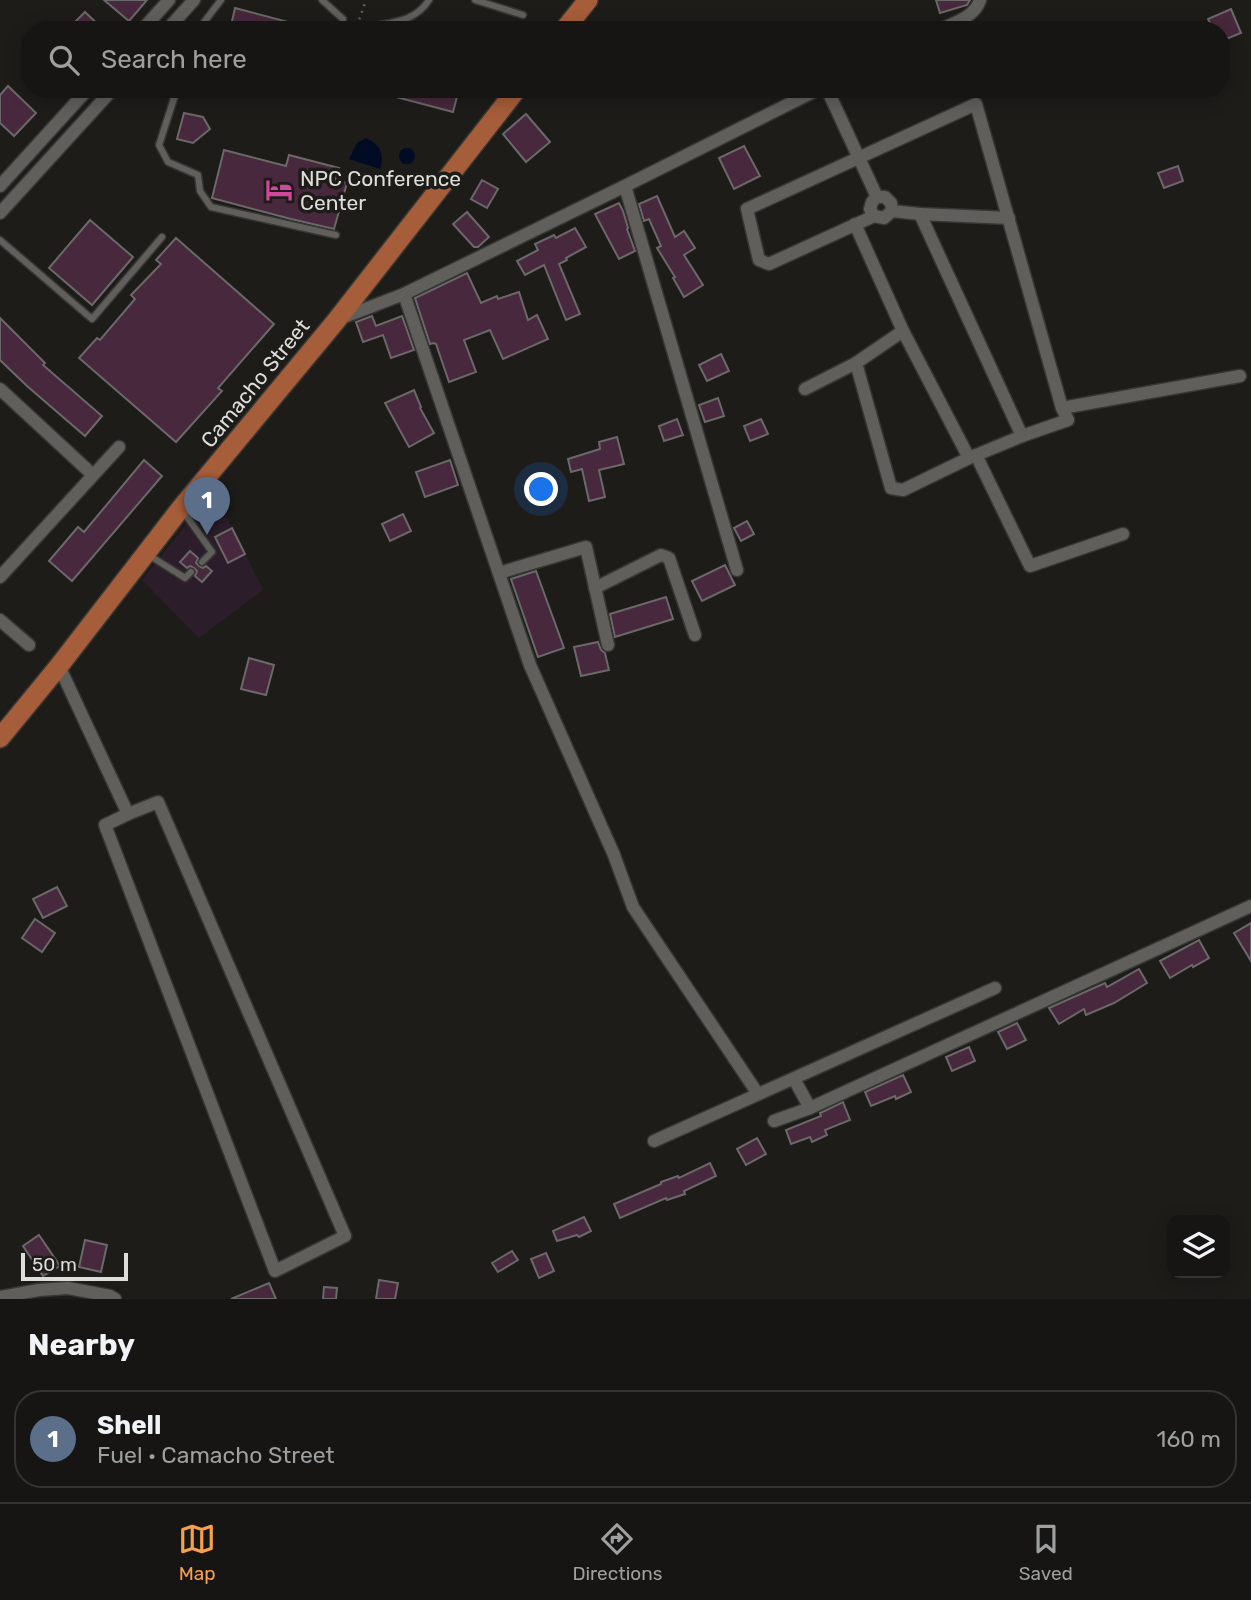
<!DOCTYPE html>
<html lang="en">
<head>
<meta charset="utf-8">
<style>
  body { margin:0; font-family:Rubik,sans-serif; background:#232221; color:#f1f3f6 }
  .controls { position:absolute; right:21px; bottom:21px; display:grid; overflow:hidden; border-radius:14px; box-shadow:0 4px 18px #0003 }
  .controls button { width:63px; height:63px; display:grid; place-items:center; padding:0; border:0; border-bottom:2px solid #353433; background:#161513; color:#f1f3f6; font:35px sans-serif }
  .scale { position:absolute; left:21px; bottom:18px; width:107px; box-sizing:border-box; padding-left:7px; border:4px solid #ddddda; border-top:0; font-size:19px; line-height:24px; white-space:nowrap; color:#ddddda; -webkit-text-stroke:5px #1d1c19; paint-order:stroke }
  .you { position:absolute; left:542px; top:490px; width:24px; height:24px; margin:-18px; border:5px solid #fff; border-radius:50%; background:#1a73e8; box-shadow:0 0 0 10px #1a73e833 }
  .badge { display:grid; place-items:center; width:46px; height:46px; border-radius:50%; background:#f9a04c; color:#fff; font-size:23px; font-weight:700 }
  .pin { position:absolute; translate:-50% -58px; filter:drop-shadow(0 2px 4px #0008) }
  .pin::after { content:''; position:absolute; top:37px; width:24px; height:21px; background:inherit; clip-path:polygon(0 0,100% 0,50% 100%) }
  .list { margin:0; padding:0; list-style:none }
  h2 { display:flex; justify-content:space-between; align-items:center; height:91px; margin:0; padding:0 28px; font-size:30px }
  h2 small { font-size:23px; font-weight:400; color:#9e9fa0 }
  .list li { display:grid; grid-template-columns:46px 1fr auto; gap:21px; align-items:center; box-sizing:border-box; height:98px; margin:0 14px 14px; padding:0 14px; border:2px solid #353433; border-radius:28px }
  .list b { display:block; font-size:26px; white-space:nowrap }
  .list p { margin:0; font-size:23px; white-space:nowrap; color:#9e9fa0 }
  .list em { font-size:23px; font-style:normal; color:#9e9fa0 }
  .icon { flex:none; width:38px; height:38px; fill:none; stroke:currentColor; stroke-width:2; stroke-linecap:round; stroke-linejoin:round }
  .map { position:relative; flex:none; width:1251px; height:1299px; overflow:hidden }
  .search { position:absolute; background:#161513; box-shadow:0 4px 18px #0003; left:21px; right:21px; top:21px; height:77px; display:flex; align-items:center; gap:18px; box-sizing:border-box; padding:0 24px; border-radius:28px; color:#9e9fa0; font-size:26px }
  .sheet { height:203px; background:#161513 }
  nav { display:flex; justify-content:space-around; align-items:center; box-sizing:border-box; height:98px; border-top:2px solid #353433; background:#161513; font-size:19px; color:#9e9fa0 }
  nav a { display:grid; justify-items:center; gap:4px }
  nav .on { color:#f9a04c }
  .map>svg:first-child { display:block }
</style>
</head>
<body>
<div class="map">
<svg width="1251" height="1299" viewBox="0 0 1251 1299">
  <rect width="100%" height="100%" fill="#1d1c19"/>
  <path fill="#2b1e2a" d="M 213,490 L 263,590 L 199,638 L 142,580 Z"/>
  <g fill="#020b24">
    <path d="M 366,138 C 380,144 385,155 380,169 L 349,159 L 357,143 Z"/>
    <circle cx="407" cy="156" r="8"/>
  </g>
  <g fill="#47283c" stroke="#6b686a" stroke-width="2">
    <path d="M 104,0 L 147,0 L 129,21 Z"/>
    <path d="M 936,0 L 970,0 L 967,5 L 940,13 Z"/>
    <path d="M 235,8 L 303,26 L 303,30 L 230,30 Z"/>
    <path d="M 1231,9 L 1241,33 L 1221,41 L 1221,30 L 1213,30 L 1208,19 Z"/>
    <path d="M 85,12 L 104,30 L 67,30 Z"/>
    <path d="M 8,86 L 36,113 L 14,136 L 0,123 L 0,95 Z"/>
    <path d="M 382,89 L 459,89 L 453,112 L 381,93 Z"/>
    <path d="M 184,113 L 203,117 L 210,129 L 193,143 L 177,139 Z"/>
    <path d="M 526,114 L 550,142 L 526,162 L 503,134 Z"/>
    <path d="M 744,146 L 760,176 L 734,189 L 719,158 Z"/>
    <path d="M 224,150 L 286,166 L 289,155 L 339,168 L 336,180 L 347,183 L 334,229 L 291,219 L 212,198 Z"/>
    <path d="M 1178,166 L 1183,181 L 1164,188 L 1158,173 Z"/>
    <path d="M 482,180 L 498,189 L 487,208 L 471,199 Z"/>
    <path d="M 657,196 L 675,237 L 684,231 L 695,248 L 684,255 L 703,285 L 684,297 L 673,278 L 675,277 L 657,248 L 661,246 L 649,219 L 644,221 L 639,204 Z"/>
    <path d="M 619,203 L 623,211 L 628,228 L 627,229 L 635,251 L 619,259 L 595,214 Z"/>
    <path d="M 467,212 L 489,237 L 478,247 L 474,247 L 453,224 Z"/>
    <path d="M 90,220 L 133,257 L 92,305 L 49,268 Z"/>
    <path d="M 575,228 L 586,247 L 566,258 L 567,260 L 559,264 L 580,314 L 566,320 L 544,265 L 525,275 L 517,261 L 538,250 L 535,244 L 554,235 L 556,238 Z"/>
    <path d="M 176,238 L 274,324 L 218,388 L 222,391 L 176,442 L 79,358 L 97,338 L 100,340 L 135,299 L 131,295 L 161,264 L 156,260 Z"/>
    <path d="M 467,273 L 481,303 L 497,296 L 498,299 L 519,292 L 528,320 L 537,315 L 548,339 L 503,359 L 490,330 L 464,340 L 476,372 L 449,382 L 436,344 L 434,343 L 430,344 L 415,298 Z"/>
    <path d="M 372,316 L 376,326 L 402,316 L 414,350 L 391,358 L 383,335 L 363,342 L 356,322 Z"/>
    <path d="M 0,318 L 45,363 L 43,365 L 102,416 L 85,436 L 27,386 L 0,360 Z"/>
    <path d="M 721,354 L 729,371 L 707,381 L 699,365 Z"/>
    <path d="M 414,390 L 421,407 L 420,408 L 434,433 L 409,447 L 385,403 Z"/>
    <path d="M 718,398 L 724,416 L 705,422 L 699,405 Z"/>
    <path d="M 677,419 L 683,435 L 664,441 L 659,426 Z"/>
    <path d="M 761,419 L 768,434 L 750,441 L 744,426 Z"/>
    <path d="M 617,437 L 624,464 L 599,470 L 605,497 L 589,501 L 582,469 L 571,472 L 568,459 L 600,449 L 599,442 Z"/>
    <path d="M 144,460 L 162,476 L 72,581 L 49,561 L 78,527 L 84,532 Z"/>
    <path d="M 450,460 L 458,485 L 425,497 L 416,472 Z"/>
    <path d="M 403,514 L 411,531 L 390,541 L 382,524 Z"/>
    <path d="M 747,521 L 754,534 L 741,541 L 734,528 Z"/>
    <path d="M 232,528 L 245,554 L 228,563 L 215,537 Z"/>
    <path d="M 190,551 L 198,558 L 196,563 L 199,566 L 203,568 L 206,566 L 212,571 L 202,582 L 195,576 L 197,571 L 194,568 L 190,566 L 187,568 L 180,562 Z"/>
    <path d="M 725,565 L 735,585 L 702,601 L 692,581 Z"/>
    <path d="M 536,571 L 564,648 L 538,657 L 511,579 Z"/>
    <path d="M 666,597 L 673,619 L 615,637 L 610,614 Z"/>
    <path d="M 598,642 L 601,650 L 605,653 L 609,670 L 581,676 L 574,647 Z"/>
    <path d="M 249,658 L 274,665 L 266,695 L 241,689 Z"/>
    <path d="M 57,887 L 67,906 L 43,918 L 33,899 Z"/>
    <path d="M 35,919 L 55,933 L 42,952 L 22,938 Z"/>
    <path d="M 1251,923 L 1251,961 L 1234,933 Z"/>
    <path d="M 1199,940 L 1209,958 L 1193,967 L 1192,965 L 1170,978 L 1160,961 Z"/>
    <path d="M 1139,969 L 1147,983 L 1114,1003 L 1086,1015 L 1084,1009 L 1059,1024 L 1049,1008 L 1105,983 L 1107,987 Z"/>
    <path d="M 1017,1023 L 1026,1040 L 1007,1049 L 998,1032 Z"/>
    <path d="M 969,1047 L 975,1061 L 952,1071 L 946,1057 Z"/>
    <path d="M 903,1075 L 911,1092 L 896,1099 L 895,1096 L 871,1106 L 865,1092 Z"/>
    <path d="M 843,1102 L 850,1120 L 825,1130 L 827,1135 L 812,1142 L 810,1137 L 791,1144 L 786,1130 L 821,1116 L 820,1113 Z"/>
    <path d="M 757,1138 L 766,1154 L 746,1165 L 737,1149 Z"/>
    <path d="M 710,1163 L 716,1176 L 684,1191 L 685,1194 L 667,1200 L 666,1198 L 620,1218 L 614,1204 L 661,1184 L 661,1182 L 678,1176 L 679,1178 Z"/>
    <path d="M 584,1217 L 591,1231 L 579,1237 L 577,1235 L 557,1241 L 553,1231 Z"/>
    <path d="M 39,1235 L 60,1266 L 43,1276 L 23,1246 Z"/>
    <path d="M 85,1240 L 107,1245 L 101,1272 L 79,1267 Z"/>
    <path d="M 512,1251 L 518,1260 L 498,1272 L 492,1263 Z"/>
    <path d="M 546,1253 L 554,1271 L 539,1278 L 531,1259 Z"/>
    <path d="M 379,1280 L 398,1283 L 395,1299 L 376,1299 Z"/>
    <path d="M 269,1283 L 276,1299 L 231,1299 Z"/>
    <path d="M 324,1287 L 337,1288 L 336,1299 L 323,1299 Z"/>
  </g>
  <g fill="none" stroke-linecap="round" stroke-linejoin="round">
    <defs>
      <g id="lane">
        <path d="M 322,0 L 343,19"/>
        <path d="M 475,0 L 523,15"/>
        <path d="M 369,27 C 393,22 415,22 429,0"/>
        <path d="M 198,30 L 221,0"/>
        <path d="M 177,89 L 159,145 L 168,162 L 198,175 L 200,191 L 211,207 L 336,235"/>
        <path d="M 0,240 L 92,319 L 162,237"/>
        <path d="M 183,511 L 212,552 L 202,562"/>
        <path d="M 147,554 L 185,578 L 191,572"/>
      </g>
      <g id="street">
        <path d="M 142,30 L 169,0"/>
        <path d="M 167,30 L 194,0"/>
        <path d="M 939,30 C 954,23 975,17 980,0"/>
        <path d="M 827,89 L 877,197"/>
        <path d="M 0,186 L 88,89"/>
        <path d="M 625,186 L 737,570"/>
        <path d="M 892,211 L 920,214 L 1009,218"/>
        <path d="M 0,213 L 113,89"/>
        <path d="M 920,214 L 1022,436"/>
        <path d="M 855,224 L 903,331 L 969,458"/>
        <path d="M 404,294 L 530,665 L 614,855 L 633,907 L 758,1094"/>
        <path d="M 339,319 L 404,294 L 625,186 L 819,89"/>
        <path d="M 856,363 L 891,488 L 903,490 L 969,458 L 1022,436 L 1068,420 L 1062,408 L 976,104 L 747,209 L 759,260 L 769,264 L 874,216 L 884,218 L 892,211 L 891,203 L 885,197 L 877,197 L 872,202 L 870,209 L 874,216"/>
        <path d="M 0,389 L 93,475"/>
        <path d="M 805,389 L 856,363 L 903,331"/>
        <path d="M 1062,408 L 1240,376"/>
        <path d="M 976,455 L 1030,566 L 1123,534"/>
        <path d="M 499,573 L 586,547 L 608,645"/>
        <path d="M 0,577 L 119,447"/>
        <path d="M 595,588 L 661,555 L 669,558 L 695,635"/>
        <path d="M 0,620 L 29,645"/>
        <path d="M 59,666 L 128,814"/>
        <path d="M 158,802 L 345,1236 L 275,1271 L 105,825 L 128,814 Z"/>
        <path d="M 794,1079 L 810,1108"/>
        <path d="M 774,1121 L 810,1108 L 1251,906"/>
        <path d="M 654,1141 L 995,988"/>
        <path d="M 0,1297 L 39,1290 L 68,1288 L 110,1296 L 115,1299"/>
      </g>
      <g id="primary">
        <path d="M 564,30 L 588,0"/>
        <path d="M 0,738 L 59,666 L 181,508 L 336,321 L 517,89"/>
      </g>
    </defs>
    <use href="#lane" stroke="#363634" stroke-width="9"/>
    <use href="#street" stroke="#363634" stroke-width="15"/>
    <use href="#primary" stroke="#363634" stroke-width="22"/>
    <path stroke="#5e5d5a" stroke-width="2.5" stroke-dasharray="2 5" stroke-linecap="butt" d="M 357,26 L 366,0"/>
    <use href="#lane" stroke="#605f5b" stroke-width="6"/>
    <use href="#street" stroke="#605f5b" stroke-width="12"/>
    <use href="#primary" stroke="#a65d39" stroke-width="19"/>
  </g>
  <defs>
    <symbol id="hotel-bare" viewBox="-9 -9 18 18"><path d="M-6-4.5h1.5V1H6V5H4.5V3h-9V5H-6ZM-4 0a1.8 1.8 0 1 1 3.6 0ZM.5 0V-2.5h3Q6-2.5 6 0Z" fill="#d1479c" stroke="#1d1c19" stroke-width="2.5" paint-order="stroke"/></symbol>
  </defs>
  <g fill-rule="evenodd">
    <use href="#hotel-bare" x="260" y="171" width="38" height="38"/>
  </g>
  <g text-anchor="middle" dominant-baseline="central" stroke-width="7" stroke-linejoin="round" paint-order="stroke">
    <g font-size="21" fill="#ddddda" stroke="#1d1c19" text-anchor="start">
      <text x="300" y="178">NPC Conference<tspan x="300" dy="24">Center</tspan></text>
    </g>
    <g font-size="21" fill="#ddddda" stroke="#1d1c19">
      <text transform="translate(255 383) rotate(-51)">Camacho Street</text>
    </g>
  </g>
</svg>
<div class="controls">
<button><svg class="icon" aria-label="layers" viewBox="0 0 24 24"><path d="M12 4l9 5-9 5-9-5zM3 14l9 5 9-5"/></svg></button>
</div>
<div class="scale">50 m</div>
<div class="you"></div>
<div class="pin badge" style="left:207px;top:535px;background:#5c6f8a">1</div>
<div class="search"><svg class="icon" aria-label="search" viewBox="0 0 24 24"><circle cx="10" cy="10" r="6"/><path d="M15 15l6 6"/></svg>Search here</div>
</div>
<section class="sheet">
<h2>Nearby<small></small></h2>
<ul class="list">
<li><span class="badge" style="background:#5c6f8a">1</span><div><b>Shell</b><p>Fuel · Camacho Street</p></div><em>160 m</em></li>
</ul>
</section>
<nav>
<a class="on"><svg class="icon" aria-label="map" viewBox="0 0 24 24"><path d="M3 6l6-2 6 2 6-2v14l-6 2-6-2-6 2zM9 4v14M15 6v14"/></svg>Map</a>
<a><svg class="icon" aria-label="directions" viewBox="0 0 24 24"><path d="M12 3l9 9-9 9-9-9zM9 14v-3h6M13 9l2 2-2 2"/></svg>Directions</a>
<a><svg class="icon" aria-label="saved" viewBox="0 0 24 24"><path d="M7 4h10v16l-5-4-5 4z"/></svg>Saved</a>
</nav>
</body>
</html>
